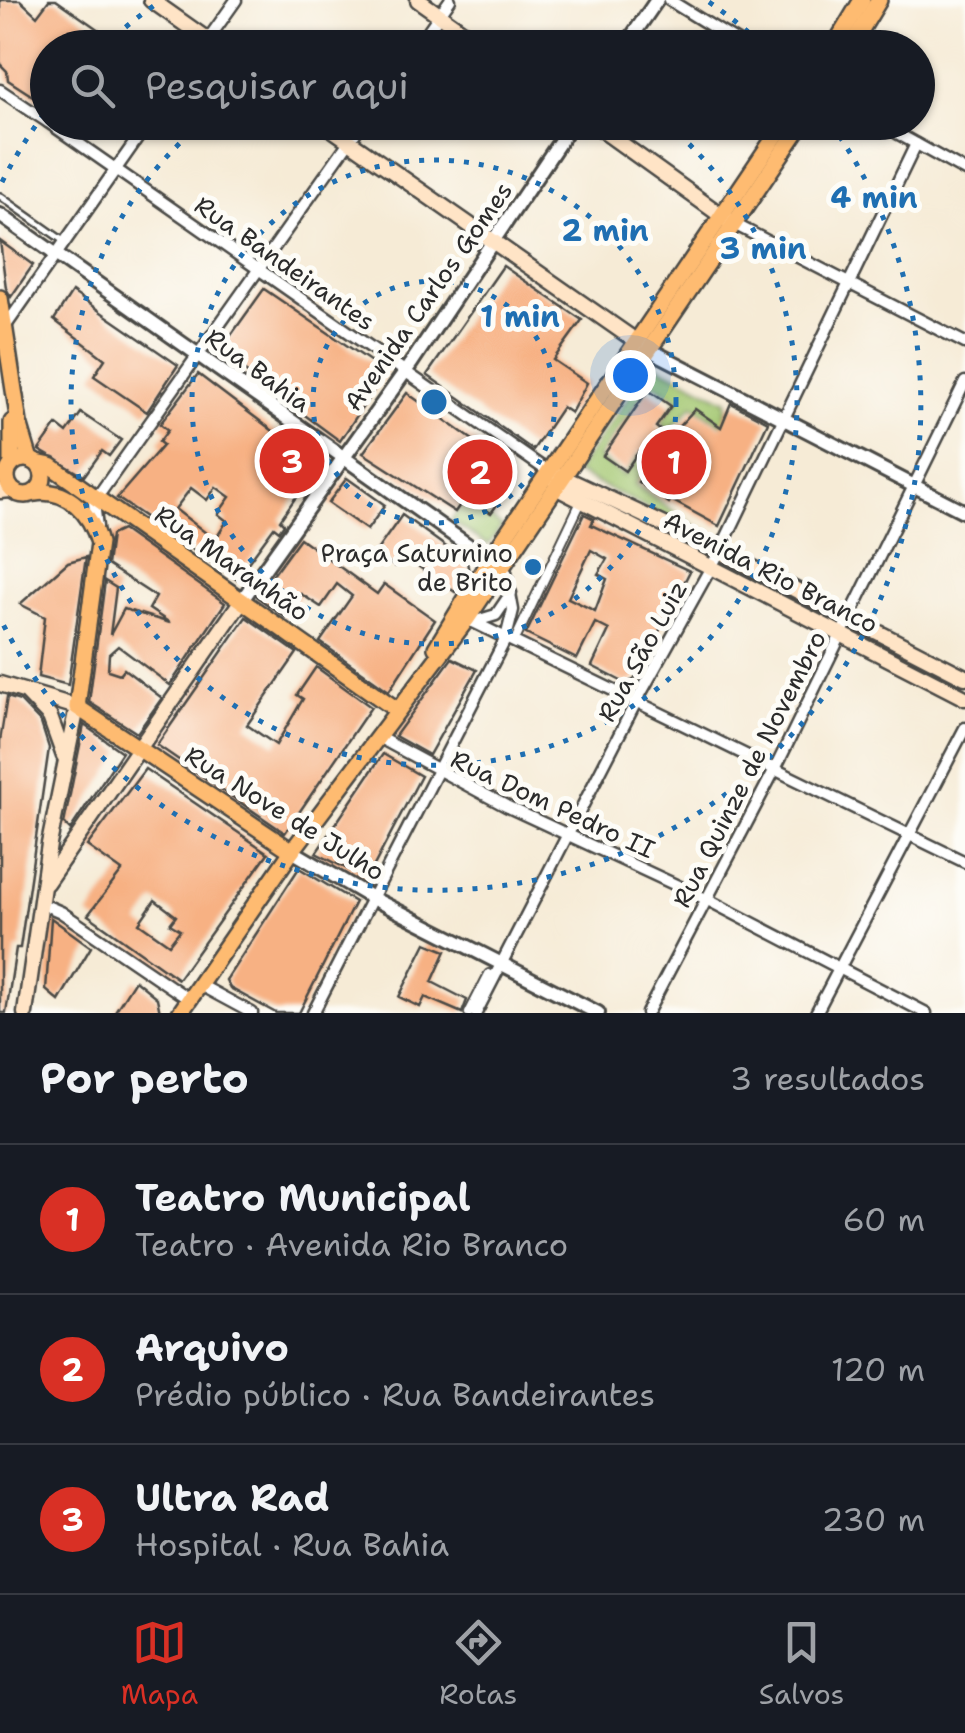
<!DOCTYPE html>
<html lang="pt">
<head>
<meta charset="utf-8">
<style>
  body { margin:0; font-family:"Shantell Sans",sans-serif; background:#20242c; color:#f1f3f6 }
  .you { position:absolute; left:630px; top:375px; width:35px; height:35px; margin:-25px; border:8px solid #fff; border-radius:50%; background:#1a73e8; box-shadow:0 0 0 15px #1a73e833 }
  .badge { display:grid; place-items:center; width:65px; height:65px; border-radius:50%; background:#d93025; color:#fff; font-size:32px; font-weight:700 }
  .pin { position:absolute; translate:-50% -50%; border:5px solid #fff; box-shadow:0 2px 10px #0006 }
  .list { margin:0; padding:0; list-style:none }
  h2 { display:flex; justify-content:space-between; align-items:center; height:130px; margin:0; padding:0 40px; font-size:42px }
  h2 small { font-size:32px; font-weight:400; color:#9ea1a6 }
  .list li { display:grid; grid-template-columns:65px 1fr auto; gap:30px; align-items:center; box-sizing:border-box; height:150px; padding:0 40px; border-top:2px solid #363941 }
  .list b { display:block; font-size:38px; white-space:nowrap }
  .list p { margin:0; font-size:32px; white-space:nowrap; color:#9ea1a6 }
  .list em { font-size:32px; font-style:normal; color:#9ea1a6 }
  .icon { flex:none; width:55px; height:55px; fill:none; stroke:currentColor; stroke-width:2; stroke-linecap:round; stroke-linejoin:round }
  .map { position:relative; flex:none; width:965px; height:1013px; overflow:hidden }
  .search { position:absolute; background:#171b24; box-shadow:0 2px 8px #0004; left:30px; right:30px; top:30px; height:110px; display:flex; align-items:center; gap:25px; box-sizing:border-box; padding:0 35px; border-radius:55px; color:#9ea1a6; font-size:38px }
  .sheet { height:580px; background:#171b24 }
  nav { display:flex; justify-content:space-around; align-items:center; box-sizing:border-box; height:140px; border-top:2px solid #363941; background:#171b24; font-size:28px; color:#9ea1a6 }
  nav a { display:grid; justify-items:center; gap:5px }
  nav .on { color:#d93025 }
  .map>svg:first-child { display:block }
</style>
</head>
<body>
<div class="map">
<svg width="965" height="1013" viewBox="0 0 965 1013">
  <rect width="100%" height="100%" fill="#fdfcf7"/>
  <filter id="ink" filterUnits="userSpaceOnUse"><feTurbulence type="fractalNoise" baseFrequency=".01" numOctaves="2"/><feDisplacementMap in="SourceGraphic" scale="20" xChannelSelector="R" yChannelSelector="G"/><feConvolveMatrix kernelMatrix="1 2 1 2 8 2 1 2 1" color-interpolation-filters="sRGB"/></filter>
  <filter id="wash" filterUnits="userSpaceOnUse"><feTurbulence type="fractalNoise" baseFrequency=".0048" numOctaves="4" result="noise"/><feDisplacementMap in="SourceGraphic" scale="40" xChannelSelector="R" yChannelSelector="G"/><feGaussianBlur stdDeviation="2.25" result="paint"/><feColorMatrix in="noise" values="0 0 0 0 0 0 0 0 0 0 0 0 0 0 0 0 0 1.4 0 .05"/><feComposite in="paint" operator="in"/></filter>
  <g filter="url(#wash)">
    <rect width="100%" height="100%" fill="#f6ebd6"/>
    <g fill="#a4c872" stroke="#687a4e" stroke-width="2.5">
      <path d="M 653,363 L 727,401 L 724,425 L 693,405 L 670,430 L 661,424 L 678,399 L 651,382 L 598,458 L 624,476 L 639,456 L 649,463 L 635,484 L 714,540 L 575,473 Z"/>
      <path d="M 465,500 L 502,526 L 488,545 L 451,521 Z"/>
    </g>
    <g id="blocks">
      <g fill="#f7b183" fill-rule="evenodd">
        <path d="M 0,0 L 20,0 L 37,16 L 49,0 L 56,0 L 99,30 L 86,48 L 48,48 L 48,106 L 8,80 L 7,71 L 0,64 Z"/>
        <path d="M 0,241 L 33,265 L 11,297 L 6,288 Z"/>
        <path d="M 503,266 L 582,320 L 553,360 L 587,383 L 571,413 L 562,407 L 533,450 L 427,375 Z"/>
        <path d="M 264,289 L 386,372 L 340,441 L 219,352 Z"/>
        <path d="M 72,292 L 178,365 L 147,412 L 94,376 L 105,359 L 54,320 Z"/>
        <path d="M 198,374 L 318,465 L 280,520 L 284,524 L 279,531 L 274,527 L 236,579 L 117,498 L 163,445 L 159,442 L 168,430 L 160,424 ZM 216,487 L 230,497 L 218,514 L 227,521 L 215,540 L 175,509 L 191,488 L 207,500 Z"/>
        <path d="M 648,390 L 671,406 L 656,427 L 669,437 L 695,409 L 721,427 L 731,403 L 768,422 L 719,526 L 671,500 L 669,503 L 638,482 L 653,461 L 639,451 L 625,471 L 603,456 Z"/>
        <path d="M 407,393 L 494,455 L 487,466 L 512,484 L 491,513 L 466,496 L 455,512 L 363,453 Z"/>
        <path d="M 81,413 L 121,440 L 109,456 L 102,451 L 84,476 L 39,450 L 57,425 L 67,433 Z"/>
        <path d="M 347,478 L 385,505 L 367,530 L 328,503 Z"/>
        <path d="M 584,514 L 594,519 L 591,525 L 690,571 L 634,680 L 625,683 L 592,666 L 609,630 L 595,623 L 577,659 L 526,634 ZM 591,550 L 607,559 L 598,574 L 607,579 L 595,611 L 568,598 Z"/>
        <path d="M 402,515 L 467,562 L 469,572 L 455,592 L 402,555 L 394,566 L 375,553 Z"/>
        <path d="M 122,530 L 225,603 L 170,685 L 118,646 L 109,654 L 108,670 L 120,674 L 124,669 L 162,698 L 137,733 L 89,702 L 105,581 L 116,588 L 110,635 L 124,609 L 170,623 L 149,609 L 156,597 L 107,565 L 111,535 Z"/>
        <path d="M 300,538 L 377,594 L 384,584 L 435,620 L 389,691 L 320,642 L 352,596 L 337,584 L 321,607 L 301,594 L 285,617 L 257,597 Z"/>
        <path d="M 86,557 L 68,685 L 38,677 L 45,617 L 20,604 L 68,562 Z"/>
        <path d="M 246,617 L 297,653 L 247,725 L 276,745 L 303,699 L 297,695 L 316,667 L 371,707 L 285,833 L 157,745 Z"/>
        <path d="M 452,658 L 477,670 L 429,755 L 395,736 Z"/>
        <path d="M 7,697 L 20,701 L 41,723 L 49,748 L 20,948 L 16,948 L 6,1013 L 0,1013 L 0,741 Z"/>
        <path d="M 84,725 L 122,752 L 70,830 L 64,824 Z"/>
        <path d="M 383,754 L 421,776 L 367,879 L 316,853 Z"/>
        <path d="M 145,769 L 268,853 L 178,979 L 88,915 L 122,871 L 87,846 ZM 155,900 L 176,916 L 170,924 L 180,930 L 169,944 L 139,923 Z"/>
        <path d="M 299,868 L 355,902 L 299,1013 L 276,1013 L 230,988 L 226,980 Z"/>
        <path d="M 51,918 L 91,947 L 59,1001 L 46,990 Z"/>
        <path d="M 426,943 L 446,951 L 432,982 L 467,1000 L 462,1013 L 425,997 L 420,1007 L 399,997 Z"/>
        <path d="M 135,980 L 157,998 L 160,1013 L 114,1013 Z"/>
      </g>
    </g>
  </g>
  <g filter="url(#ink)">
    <use href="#blocks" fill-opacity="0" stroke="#494845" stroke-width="2.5"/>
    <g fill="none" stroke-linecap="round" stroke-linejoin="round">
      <defs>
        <path id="service" d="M 0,196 L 65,242"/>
        <g id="pedestrian">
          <path d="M 517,636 L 579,506"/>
          <path d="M 469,1013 L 489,974"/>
        </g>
        <g id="minor">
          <path d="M 669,0 L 747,48"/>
          <path d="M 202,48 L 236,0"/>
          <path d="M 416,48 L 450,0"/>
          <path d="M 0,90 L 48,122"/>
          <path d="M 48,122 L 549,472"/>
          <path d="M 877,122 L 965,171"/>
          <path d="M 736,225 L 965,343"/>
          <path d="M 3,330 L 149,122"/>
          <path d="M 97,527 L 94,503 L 100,493 L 363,122"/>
          <path d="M 467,619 L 965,862"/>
          <path d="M 473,622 L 496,615 L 511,593"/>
          <path d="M 378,737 L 506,806 L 706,899 L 926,1013"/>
          <path d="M 40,903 L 61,912 L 190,1000"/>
          <path d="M 200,985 L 252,1013"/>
          <path d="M 313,1013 L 506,638 L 513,610 L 506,572 L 499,567"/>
          <path d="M 476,1013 L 637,700 L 720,551 L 916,144"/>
          <path d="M 647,1013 L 775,769 L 965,382"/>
          <path d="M 816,1013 L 965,728"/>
        </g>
        <g id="tertiary">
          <path d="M 624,48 L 657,0"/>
          <path d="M 0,215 L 496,565"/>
          <path d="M 648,349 L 965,512"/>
          <path d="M 242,600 L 412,362 L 573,122"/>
          <path d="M 292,851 L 372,898 L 598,1013"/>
        </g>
        <g id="secondary">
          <path d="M 151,0 L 219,48"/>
          <path d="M 418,0 L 486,48"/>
          <path d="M 322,122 L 643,346"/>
          <path d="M 591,122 L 729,221"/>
          <path d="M 554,473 L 720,551 L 965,677"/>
          <path d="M 552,477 L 563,491 L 965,698"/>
          <path d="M 0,491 L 11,490"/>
          <path d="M 0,684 L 77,707 L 49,844 L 25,1013"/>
          <path d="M 28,694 L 50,717 L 64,756"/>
          <path d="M 46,883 L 242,600"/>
        </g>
        <g id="primary">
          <path d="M 833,48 L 862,0"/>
          <path d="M 850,48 L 879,0"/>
          <path d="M 0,298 L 19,423 L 30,460"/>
          <path d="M 12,422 L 12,464"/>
          <circle cx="25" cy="477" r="18"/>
          <path d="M 37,463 L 51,466 L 397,710"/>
          <path d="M 35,493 C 68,488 91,513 99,543 L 77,707 L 292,851"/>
          <path d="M 436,648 L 495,551 L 785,122"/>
          <path d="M 180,1013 L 292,851 L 467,619 L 803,122"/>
        </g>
      </defs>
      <use href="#service" stroke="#494845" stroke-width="10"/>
      <use href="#pedestrian" stroke="#494845" stroke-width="12"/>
      <use href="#minor" stroke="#494845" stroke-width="15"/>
      <use href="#tertiary" stroke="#494845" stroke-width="18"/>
      <use href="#secondary" stroke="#494845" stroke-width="19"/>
      <use href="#primary" stroke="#494845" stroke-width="20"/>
      <use href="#service" stroke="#fff" stroke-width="5"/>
      <use href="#pedestrian" stroke="#fff" stroke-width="8"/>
      <use href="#minor" stroke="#fff" stroke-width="10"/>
      <use href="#tertiary" stroke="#fff" stroke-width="12"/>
      <use href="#secondary" stroke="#ffe4c6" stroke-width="14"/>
      <use href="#primary" stroke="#febb71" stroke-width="15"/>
    </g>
  </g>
  <g fill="none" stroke="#1f6fb2" stroke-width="5" stroke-dasharray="5 10">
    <circle cx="434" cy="402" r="121"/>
    <circle cx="434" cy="402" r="242"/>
    <path d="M359 47A363 363 0 0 1 509 47M667 124A363 363 0 1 1 201 124"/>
    <path d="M2 182A485 485 0 0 1 47 110M103 47A485 485 0 0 1 159 2M709 2A485 485 0 0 1 765 47M831 124A485 485 0 1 1 2 622"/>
  </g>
  <circle fill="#1f6fb2" stroke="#fdfcf7" stroke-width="4" cx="533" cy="567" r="10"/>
  <g text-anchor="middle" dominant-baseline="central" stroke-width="10" stroke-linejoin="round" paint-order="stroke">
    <g font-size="25" fill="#2b2b2b" stroke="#fdfcf7">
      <text transform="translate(285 263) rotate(35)">Rua Bandeirantes</text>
      <text transform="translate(428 296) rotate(-55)">Avenida Carlos Gomes</text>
      <text transform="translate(258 370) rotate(36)">Rua Bahia</text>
      <text transform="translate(232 563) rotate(35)">Rua Maranhão</text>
      <text transform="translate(771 572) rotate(27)">Avenida Rio Branco</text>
      <text transform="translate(642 651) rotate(-61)">Rua São Luiz</text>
      <text transform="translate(749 769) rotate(-63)">Rua Quinze de Novembro</text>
      <text transform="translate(553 804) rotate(25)">Rua Dom Pedro II</text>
      <text transform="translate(285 813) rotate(32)">Rua Nove de Julho</text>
    </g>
    <g font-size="25" fill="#2b2b2b" stroke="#fdfcf7" text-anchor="end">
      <text x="513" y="553">Praça Saturnino<tspan x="513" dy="29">de Brito</tspan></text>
    </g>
  </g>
  <circle cx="434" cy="402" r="15" fill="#1f6fb2" stroke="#fdfcf7" stroke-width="5"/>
  <g font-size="30" text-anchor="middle" font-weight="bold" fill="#1f6fb2" stroke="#fdfcf7" stroke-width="10" stroke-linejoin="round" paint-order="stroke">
    <text x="874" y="208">4 min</text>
    <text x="605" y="241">2 min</text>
    <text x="763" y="259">3 min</text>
    <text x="520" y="327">1 min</text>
  </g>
</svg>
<div class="you"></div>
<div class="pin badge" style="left:674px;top:462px">1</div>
<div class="pin badge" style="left:480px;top:472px">2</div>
<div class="pin badge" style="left:292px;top:461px">3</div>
<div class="search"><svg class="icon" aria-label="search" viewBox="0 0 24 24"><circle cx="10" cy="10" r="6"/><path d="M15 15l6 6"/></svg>Pesquisar aqui</div>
</div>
<section class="sheet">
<h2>Por perto<small>3 resultados</small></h2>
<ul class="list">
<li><span class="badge">1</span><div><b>Teatro Municipal</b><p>Teatro · Avenida Rio Branco</p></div><em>60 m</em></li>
<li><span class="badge">2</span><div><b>Arquivo</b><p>Prédio público · Rua Bandeirantes</p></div><em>120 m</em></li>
<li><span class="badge">3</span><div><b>Ultra Rad</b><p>Hospital · Rua Bahia</p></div><em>230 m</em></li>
</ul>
</section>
<nav>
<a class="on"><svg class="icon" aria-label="map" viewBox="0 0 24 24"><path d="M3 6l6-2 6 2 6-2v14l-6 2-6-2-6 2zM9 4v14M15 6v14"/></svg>Mapa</a>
<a><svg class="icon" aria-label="directions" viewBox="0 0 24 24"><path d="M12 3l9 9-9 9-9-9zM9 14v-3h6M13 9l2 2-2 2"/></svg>Rotas</a>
<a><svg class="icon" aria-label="saved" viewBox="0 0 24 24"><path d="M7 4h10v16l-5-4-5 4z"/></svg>Salvos</a>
</nav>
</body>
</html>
